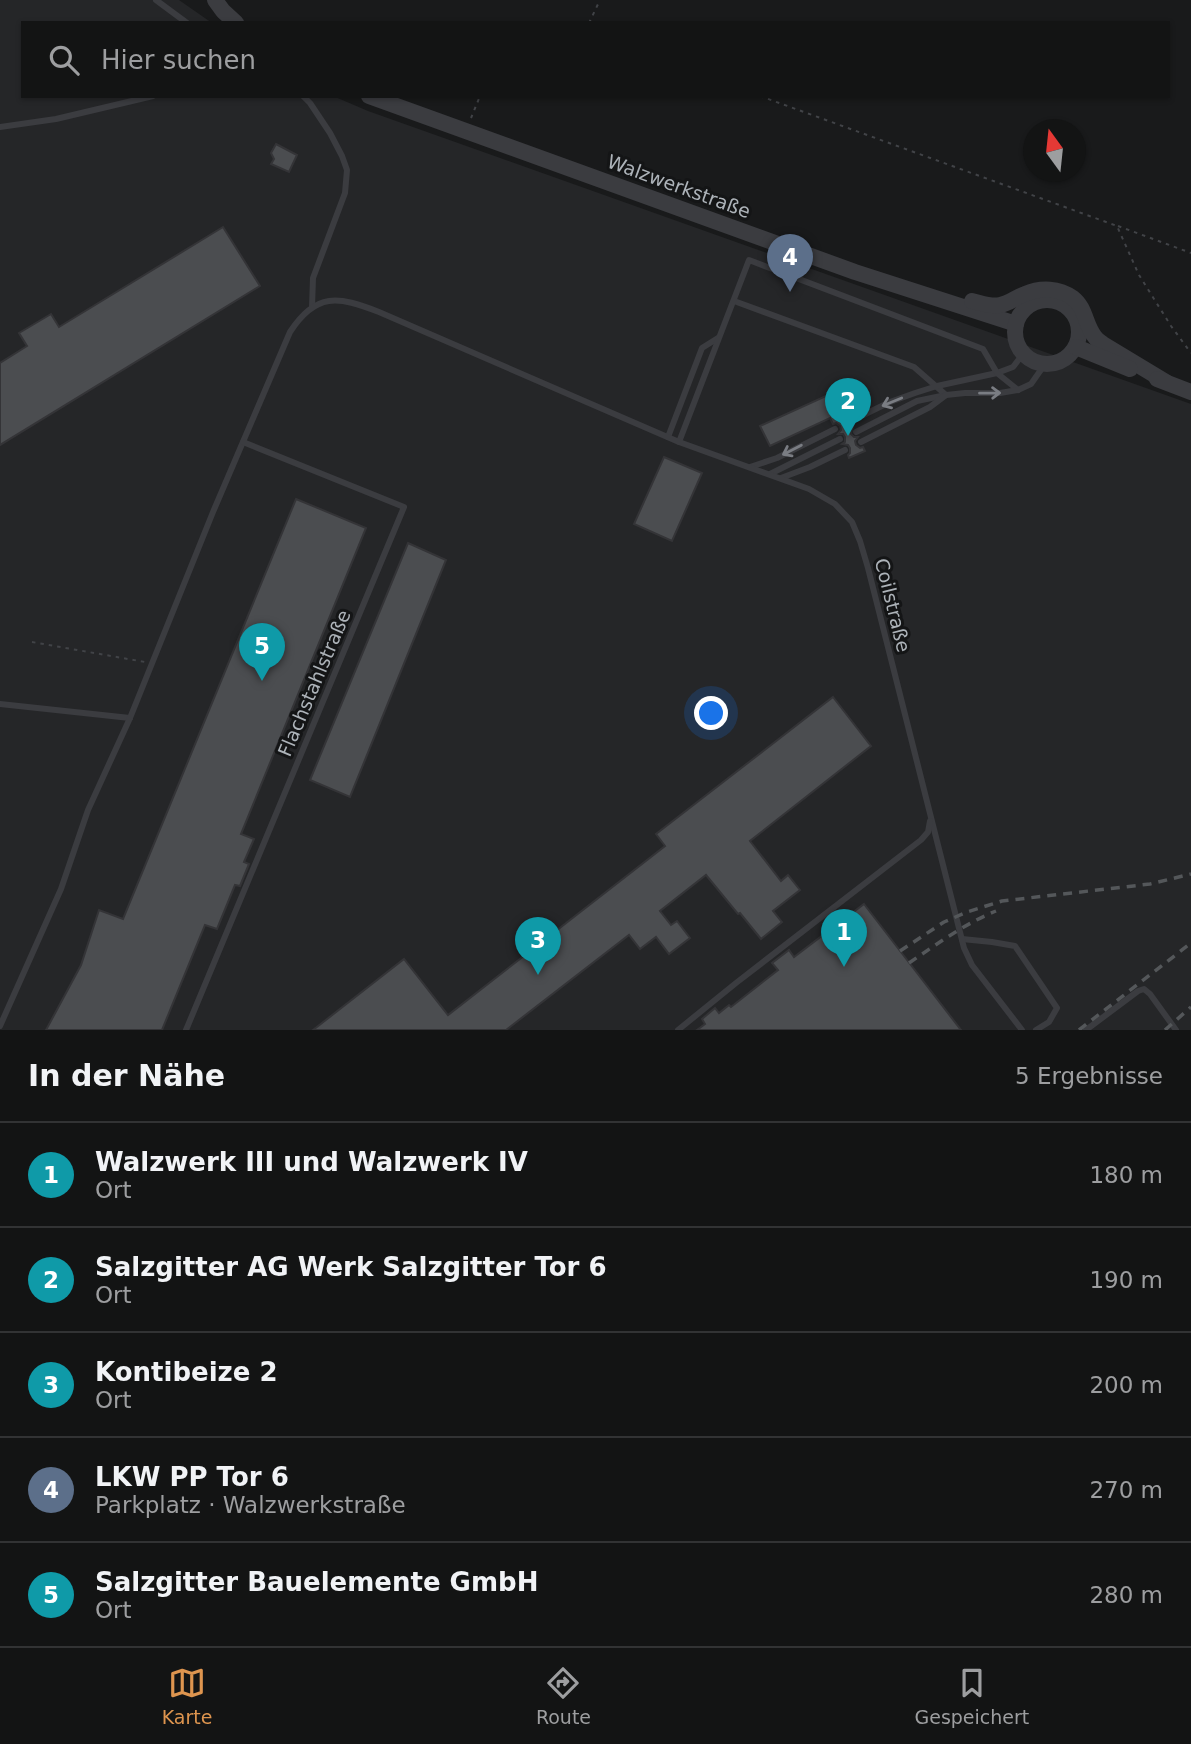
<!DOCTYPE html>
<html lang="de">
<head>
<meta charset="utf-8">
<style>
  body { margin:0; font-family:"DejaVu Sans",sans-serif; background:#202122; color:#f1f3f6 }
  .compass { position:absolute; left:1023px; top:119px; width:63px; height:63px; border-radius:50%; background:#131414; box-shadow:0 2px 5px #0004; rotate:345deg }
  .you { position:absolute; left:712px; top:714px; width:24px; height:24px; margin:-18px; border:5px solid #fff; border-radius:50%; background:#1a73e8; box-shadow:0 0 0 10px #1a73e833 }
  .badge { display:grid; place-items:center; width:46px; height:46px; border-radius:50%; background:#de954f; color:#fff; font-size:23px; font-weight:700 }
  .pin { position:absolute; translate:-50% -58px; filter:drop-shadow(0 2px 4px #0008) }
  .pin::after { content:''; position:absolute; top:37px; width:24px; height:21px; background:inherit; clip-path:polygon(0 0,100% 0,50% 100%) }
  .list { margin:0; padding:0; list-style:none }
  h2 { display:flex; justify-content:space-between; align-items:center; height:91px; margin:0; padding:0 28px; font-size:30px }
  h2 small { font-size:23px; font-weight:400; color:#9d9ea0 }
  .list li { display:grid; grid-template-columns:46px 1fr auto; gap:21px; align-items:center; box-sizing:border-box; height:105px; padding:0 28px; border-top:2px solid #323334 }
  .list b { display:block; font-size:26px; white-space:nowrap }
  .list p { margin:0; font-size:23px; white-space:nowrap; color:#9d9ea0 }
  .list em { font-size:23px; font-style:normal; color:#9d9ea0 }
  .icon { flex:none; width:38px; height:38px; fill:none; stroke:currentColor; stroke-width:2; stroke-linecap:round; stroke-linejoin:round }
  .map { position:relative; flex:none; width:1191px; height:1030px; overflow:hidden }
  .search { position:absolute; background:#131414; box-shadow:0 2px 5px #0004; left:21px; right:21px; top:21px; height:77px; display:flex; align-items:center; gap:18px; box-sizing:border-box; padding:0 24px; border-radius:0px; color:#9d9ea0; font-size:26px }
  .sheet { height:616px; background:#131414 }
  nav { display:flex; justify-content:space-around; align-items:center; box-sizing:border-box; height:98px; border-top:2px solid #323334; background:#131414; font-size:19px; color:#9d9ea0 }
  nav a { display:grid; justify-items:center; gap:4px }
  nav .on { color:#de954f }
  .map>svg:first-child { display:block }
</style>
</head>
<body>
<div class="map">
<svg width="1191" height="1030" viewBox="0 0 1191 1030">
  <rect width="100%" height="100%" fill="#191a1b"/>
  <path fill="#252628" d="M 0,0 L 179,0 L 212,23 L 23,23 L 23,96 L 333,96 L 368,111 L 1191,404 L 1191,1030 L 0,1030 Z"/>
  <g fill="#4b4d50" stroke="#343437" stroke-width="2">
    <path d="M 276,144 L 297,155 L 289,172 L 271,164 L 274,159 L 271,153 Z"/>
    <path d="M 223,227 L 260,286 L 0,445 L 0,363 L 27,346 L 19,333 L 51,314 L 59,327 Z"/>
    <path d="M 839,390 L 848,410 L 846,411 L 848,416 L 846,418 L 846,423 L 848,426 L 853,426 L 851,434 L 854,437 L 858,437 L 855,441 L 856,445 L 860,448 L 863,447 L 865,451 L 849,458 L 848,455 L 850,453 L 850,448 L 848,445 L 842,444 L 845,442 L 845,437 L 843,434 L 838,434 L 841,430 L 840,426 L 836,423 L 833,424 L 830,418 L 770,446 L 760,426 Z"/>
    <path d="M 664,457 L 702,473 L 672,541 L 634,524 Z"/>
    <path d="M 296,499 L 366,528 L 241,834 L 254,839 L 244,862 L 249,864 L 240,886 L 235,885 L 217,929 L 205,925 L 162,1030 L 46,1030 L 81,965 L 99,910 L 123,919 Z"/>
    <path d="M 408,543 L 446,560 L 350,797 L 310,780 Z"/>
    <path d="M 833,697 L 871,746 L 750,841 L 781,881 L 788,875 L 800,890 L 773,911 L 782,922 L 761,939 L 740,913 L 738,914 L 706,875 L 660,911 L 671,925 L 677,921 L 690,938 L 669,954 L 656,937 L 640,949 L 629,935 L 506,1030 L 313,1030 L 404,959 L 448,1015 L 665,846 L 656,834 Z"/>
    <path d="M 864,904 L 961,1030 L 697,1030 L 705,1024 L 702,1019 L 715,1008 L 719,1013 L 729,1005 L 731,1007 L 778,970 L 772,963 L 789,950 L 794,957 Z"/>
  </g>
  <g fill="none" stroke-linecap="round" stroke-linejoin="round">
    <g stroke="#414347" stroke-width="2" stroke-dasharray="3.5 5" stroke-linecap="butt">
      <path d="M 589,23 L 600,0"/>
      <path d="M 760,96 L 1117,226 L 1139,275 L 1171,326 L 1191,353"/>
      <path d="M 471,118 L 480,96"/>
      <path d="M 1118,226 L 1191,253"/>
      <path d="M 32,642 L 145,662"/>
    </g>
    <g stroke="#3b3c40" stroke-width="6">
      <path d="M 156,0 L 187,23"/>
      <path d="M 303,96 L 310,103 L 330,133 L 342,156 L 347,170 L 345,193 L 313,278 L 312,307"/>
      <path d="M 0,127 L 56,119 L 153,96"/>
      <path d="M 734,301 L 914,367 L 946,395"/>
      <path d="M 851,421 L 890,402 L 915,393 L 937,386 L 997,373 L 1013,367 L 1023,354"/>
      <path d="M 856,432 L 917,401 L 941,396"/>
      <path d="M 668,437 L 702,348 L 718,338"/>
      <path d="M 679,442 L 749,260 L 983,349 L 997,373 L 1018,390"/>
      <path d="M 861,442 L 930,407 L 946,395 L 965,393 L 1000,393 L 1018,390 L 1031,384 L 1045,364"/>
      <path d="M 750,467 L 777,458 L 835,429"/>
      <path d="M 770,474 L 840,439"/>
      <path d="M 781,478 L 810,467 L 845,450"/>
      <path d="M 0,704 L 130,718"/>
      <path d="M 962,939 L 992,942 L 1015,946 L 1057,1008 L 1049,1022 L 1036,1030"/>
      <path d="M 0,1026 L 61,889 L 88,810 L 130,718 L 213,512 L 290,332 C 316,292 338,296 379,312 L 679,442 L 809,489 L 835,504 L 852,522 L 860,541 L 868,568 L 964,948 L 972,965 L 1022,1030"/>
      <path d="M 186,1030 L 404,507 L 243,442"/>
      <path d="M 678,1030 L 736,983 L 921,840 L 928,832 L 930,821"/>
      <path d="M 1086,1030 L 1138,991 L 1144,989 L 1150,994 L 1176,1030"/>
    </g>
    <g stroke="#3b3c40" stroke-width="16">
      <path d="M 215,0 L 223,11 L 236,23"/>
      <path d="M 369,96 L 855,272 L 1016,324"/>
      <circle cx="1047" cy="332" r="32"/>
      <path d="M 972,301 C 981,303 991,307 1000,305 C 1010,303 1016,297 1025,294 C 1041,287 1059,288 1073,298 C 1086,308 1085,325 1095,337 C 1097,340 1100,342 1103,344 L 1166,382"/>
      <path d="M 1076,347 L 1130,369"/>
      <path d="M 1157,379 L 1191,392"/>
    </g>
    <g stroke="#54575a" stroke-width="3.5" stroke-dasharray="9 7" stroke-linecap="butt">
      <path d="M 900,951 L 944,922 L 967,912 L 1002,901 L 1150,884 L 1191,874"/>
      <path d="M 909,963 C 937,944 964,924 996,911"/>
      <path d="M 1079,1030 L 1191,943"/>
      <path d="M 1165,1030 L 1191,1007"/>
    </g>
  </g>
  <defs><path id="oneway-shaft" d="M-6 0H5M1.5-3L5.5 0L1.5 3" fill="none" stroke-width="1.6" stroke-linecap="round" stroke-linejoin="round" transform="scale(1.75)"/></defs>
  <g stroke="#7a7d83">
    <use href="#oneway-shaft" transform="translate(990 393) rotate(-1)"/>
    <use href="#oneway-shaft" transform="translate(892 402) rotate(158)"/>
    <use href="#oneway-shaft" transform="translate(792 450) rotate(153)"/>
  </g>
  <g text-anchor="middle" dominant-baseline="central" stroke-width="6" stroke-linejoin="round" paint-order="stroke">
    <g font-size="19" fill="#adb3b9" stroke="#141516">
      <text transform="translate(679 186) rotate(20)">Walzwerkstraße</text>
      <text transform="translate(893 605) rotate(76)">Coilstraße</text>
      <text transform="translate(314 683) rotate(-67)">Flachstahlstraße</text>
    </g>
  </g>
</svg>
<svg class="compass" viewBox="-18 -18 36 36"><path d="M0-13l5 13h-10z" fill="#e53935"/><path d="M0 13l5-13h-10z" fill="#9d9ea0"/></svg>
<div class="you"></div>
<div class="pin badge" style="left:844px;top:967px;background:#0f9aa8">1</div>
<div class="pin badge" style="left:848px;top:436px;background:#0f9aa8">2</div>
<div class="pin badge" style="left:538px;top:975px;background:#0f9aa8">3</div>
<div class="pin badge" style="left:790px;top:292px;background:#5c6f8a">4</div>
<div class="pin badge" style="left:262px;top:681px;background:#0f9aa8">5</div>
<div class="search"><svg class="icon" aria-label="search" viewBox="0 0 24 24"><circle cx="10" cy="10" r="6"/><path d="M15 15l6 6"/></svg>Hier suchen</div>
</div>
<section class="sheet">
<h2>In der Nähe<small>5 Ergebnisse</small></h2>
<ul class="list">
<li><span class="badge" style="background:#0f9aa8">1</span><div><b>Walzwerk III und Walzwerk IV</b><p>Ort</p></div><em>180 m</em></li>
<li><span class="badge" style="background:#0f9aa8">2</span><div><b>Salzgitter AG Werk Salzgitter Tor 6</b><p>Ort</p></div><em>190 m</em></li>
<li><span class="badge" style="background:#0f9aa8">3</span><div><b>Kontibeize 2</b><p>Ort</p></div><em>200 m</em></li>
<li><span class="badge" style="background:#5c6f8a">4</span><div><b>LKW PP Tor 6</b><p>Parkplatz · Walzwerkstraße</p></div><em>270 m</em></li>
<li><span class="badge" style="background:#0f9aa8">5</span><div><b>Salzgitter Bauelemente GmbH</b><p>Ort</p></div><em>280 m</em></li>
</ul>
</section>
<nav>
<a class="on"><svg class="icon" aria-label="map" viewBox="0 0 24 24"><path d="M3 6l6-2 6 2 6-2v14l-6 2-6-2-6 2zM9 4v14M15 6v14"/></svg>Karte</a>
<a><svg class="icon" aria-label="directions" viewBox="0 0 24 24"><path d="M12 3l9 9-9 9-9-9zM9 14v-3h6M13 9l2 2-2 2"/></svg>Route</a>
<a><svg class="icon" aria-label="saved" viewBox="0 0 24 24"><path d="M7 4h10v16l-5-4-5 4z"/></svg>Gespeichert</a>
</nav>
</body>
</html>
